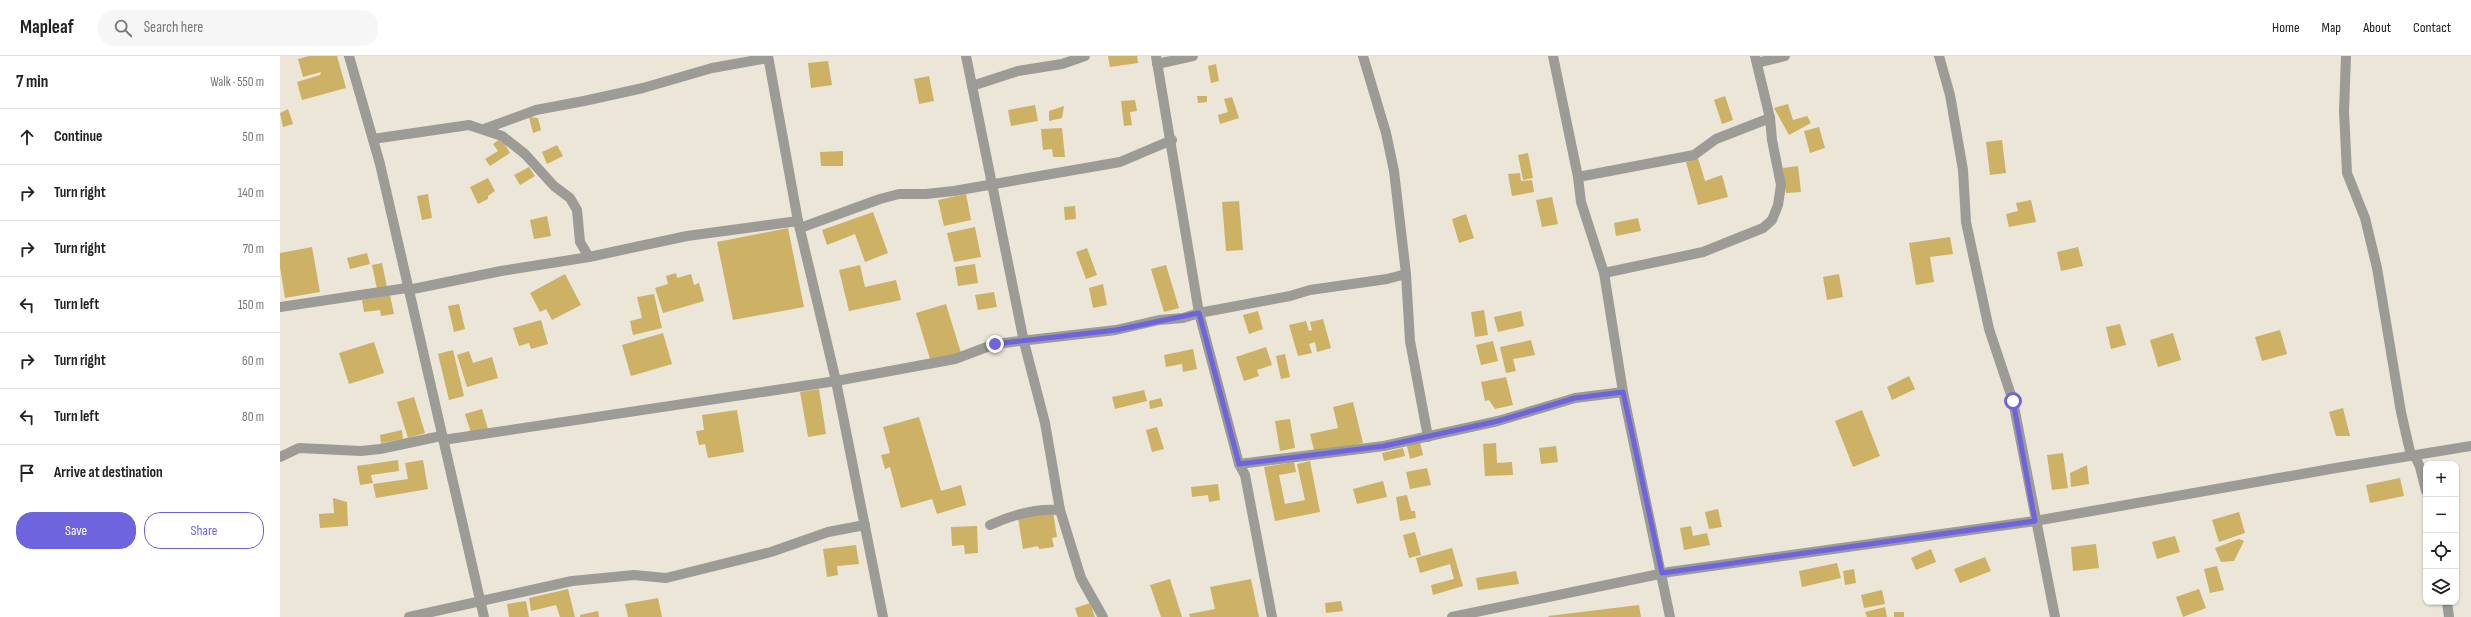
<!DOCTYPE html>
<html lang="en">
<head>
<meta charset="utf-8">
<style>
  body { margin:0; font-family:"Sofia Sans Condensed",sans-serif; background:#f6f6f6; color:#222 }
  .controls { position:absolute; right:12px; bottom:12px; display:grid; overflow:hidden; border-radius:8px; box-shadow:0 1px 3px #0004 }
  .controls button { width:36px; height:36px; display:grid; place-items:center; padding:0; border:0; border-bottom:1px solid #e0e0e0; background:#fff; color:#222; font:20px sans-serif }
  .stop { position:absolute; width:12px; height:12px; margin:-9px; border:3px solid #6e64de; border-radius:50%; background:#fff }
  .stop.end { background:#6e64de; border-color:#fff; box-shadow:0 1px 4px #0008 }
  .list { margin:0; padding:0; list-style:none }
  h2 { display:flex; justify-content:space-between; align-items:center; height:52px; margin:0; padding:0 16px; font-size:17px }
  h2 small { font-size:13px; font-weight:400; color:#767676 }
  .list li { display:grid; grid-template-columns:26px 1fr auto; gap:12px; align-items:center; box-sizing:border-box; height:56px; padding:0 16px; border-top:1px solid #e0e0e0 }
  .list b { display:block; font-size:15px; white-space:nowrap }
  .list em { font-size:13px; font-style:normal; color:#767676 }
  .actions { display:flex; gap:8px; padding:12px 16px }
  .actions a { flex:1; padding:9px 0; border:1px solid #6e64de; border-radius:16px; text-align:center; font-size:14px; color:#6e64de }
  .actions .main { background:#6e64de; color:#fff }
  .icon { flex:none; width:22px; height:22px; fill:none; stroke:currentColor; stroke-width:2; stroke-linecap:round; stroke-linejoin:round }
  .map { position:relative; flex:none; width:2191px; height:561px; overflow:hidden }
  header { display:flex; align-items:center; gap:24px; box-sizing:border-box; height:56px; padding:0 20px; background:#fff; border-bottom:1px solid #e0e0e0 }
  header strong { font-size:19px }
  nav { display:flex; gap:22px; margin-inline-start:auto; font-size:14px }
  .search { width:280px; height:36px; background:#f6f6f6; display:flex; align-items:center; gap:10px; box-sizing:border-box; padding:0 14px; border-radius:16px; color:#767676; font-size:15px }
  main { display:flex }
  aside { flex:1; background:#fff }
  .map>svg:first-child { display:block }
</style>
</head>
<body>
<header>
<strong>Mapleaf</strong>
<div class="search"><svg class="icon" aria-label="search" viewBox="0 0 24 24"><circle cx="10" cy="10" r="6"/><path d="M15 15l6 6"/></svg>Search here</div>
<nav><a>Home</a><a>Map</a><a>About</a><a>Contact</a></nav>
</header>
<main>
<aside>
<h2>7 min<small>Walk · 550 m</small></h2>
<ul class="list">
<li><svg class="icon" aria-label="ahead" viewBox="0 0 24 24"><path d="M12 20V5M6 11l6-6 6 6"/></svg><div><b>Continue</b></div><em>50 m</em></li>
<li><svg class="icon" aria-label="right" viewBox="0 0 24 24"><path d="M7 20v-9h11M14 6l5 5-5 5"/></svg><div><b>Turn right</b></div><em>140 m</em></li>
<li><svg class="icon" aria-label="right" viewBox="0 0 24 24"><path d="M7 20v-9h11M14 6l5 5-5 5"/></svg><div><b>Turn right</b></div><em>70 m</em></li>
<li><svg class="icon" aria-label="left" viewBox="0 0 24 24"><path d="M17 20v-9H6M10 6l-5 5 5 5"/></svg><div><b>Turn left</b></div><em>150 m</em></li>
<li><svg class="icon" aria-label="right" viewBox="0 0 24 24"><path d="M7 20v-9h11M14 6l5 5-5 5"/></svg><div><b>Turn right</b></div><em>60 m</em></li>
<li><svg class="icon" aria-label="left" viewBox="0 0 24 24"><path d="M17 20v-9H6M10 6l-5 5 5 5"/></svg><div><b>Turn left</b></div><em>80 m</em></li>
<li><svg class="icon" aria-label="arrive" viewBox="0 0 24 24"><path d="M6 21V4h12l-3 4 3 4H6"/></svg><div><b>Arrive at destination</b></div></li>
</ul>
<div class="actions"><a class="main">Save</a><a>Share</a></div>
</aside>
<div class="map">
<svg width="2191" height="561" viewBox="0 0 2191 561">
  <rect width="100%" height="100%" fill="#ebe6d8"/>
  <g fill="#cdb164">
    <path d="M 29,0 L 57,0 L 66,32 L 22,44 L 17,26 L 40,19 L 41,16 L 23,21 L 18,3 Z"/>
    <path d="M 828,0 L 857,0 L 858,7 L 830,11 Z"/>
    <path d="M 548,5 L 552,29 L 531,32 L 528,7 Z"/>
    <path d="M 936,8 L 939,25 L 931,27 L 928,10 Z"/>
    <path d="M 649,20 L 654,45 L 639,48 L 634,23 Z"/>
    <path d="M 917,40 L 927,40 L 927,46 L 918,47 Z"/>
    <path d="M 1445,40 L 1453,64 L 1442,68 L 1434,44 Z"/>
    <path d="M 952,41 L 959,62 L 940,68 L 938,59 L 948,56 L 944,43 Z"/>
    <path d="M 855,44 L 857,55 L 850,56 L 852,69 L 844,70 L 841,45 Z"/>
    <path d="M 1508,48 L 1513,64 L 1527,60 L 1531,67 L 1509,79 L 1494,52 Z"/>
    <path d="M 755,49 L 758,65 L 731,70 L 728,54 Z"/>
    <path d="M 784,50 L 782,62 L 769,65 L 769,55 Z"/>
    <path d="M 8,53 L 13,68 L 3,71 L 0,57 Z"/>
    <path d="M 249,61 L 258,62 L 261,74 L 253,77 Z"/>
    <path d="M 1539,71 L 1545,92 L 1530,97 L 1524,75 Z"/>
    <path d="M 782,72 L 785,101 L 773,101 L 772,93 L 763,94 L 761,73 Z"/>
    <path d="M 221,82 L 230,97 L 210,110 L 205,103 L 218,95 L 213,88 Z"/>
    <path d="M 1722,84 L 1726,117 L 1710,119 L 1706,86 Z"/>
    <path d="M 277,89 L 283,100 L 267,108 L 262,96 Z"/>
    <path d="M 563,95 L 563,110 L 541,110 L 540,96 Z"/>
    <path d="M 1248,97 L 1253,122 L 1243,124 L 1238,99 Z"/>
    <path d="M 1418,102 L 1425,125 L 1442,119 L 1448,141 L 1418,149 L 1406,106 Z"/>
    <path d="M 1518,110 L 1521,136 L 1506,137 L 1503,112 Z"/>
    <path d="M 249,111 L 255,120 L 240,129 L 234,119 Z"/>
    <path d="M 1240,117 L 1241,125 L 1252,124 L 1254,136 L 1232,140 L 1228,118 Z"/>
    <path d="M 208,122 L 215,135 L 208,140 L 208,143 L 198,148 L 190,131 Z"/>
    <path d="M 148,138 L 152,162 L 142,164 L 137,140 Z"/>
    <path d="M 686,138 L 691,164 L 664,170 L 658,144 Z"/>
    <path d="M 1272,141 L 1278,168 L 1262,171 L 1256,144 Z"/>
    <path d="M 1751,144 L 1756,166 L 1729,171 L 1726,158 L 1738,155 L 1736,147 Z"/>
    <path d="M 959,145 L 963,194 L 946,195 L 942,146 Z"/>
    <path d="M 795,150 L 796,163 L 785,164 L 784,151 Z"/>
    <path d="M 593,156 L 608,197 L 585,206 L 575,178 L 547,189 L 542,174 Z"/>
    <path d="M 1186,158 L 1194,182 L 1179,187 L 1172,163 Z"/>
    <path d="M 267,160 L 271,180 L 254,183 L 250,164 Z"/>
    <path d="M 1358,162 L 1361,175 L 1336,180 L 1334,167 Z"/>
    <path d="M 695,171 L 701,201 L 674,206 L 667,177 Z"/>
    <path d="M 508,172 L 524,251 L 453,264 L 437,186 Z"/>
    <path d="M 1670,181 L 1673,198 L 1650,201 L 1654,226 L 1636,229 L 1629,187 Z"/>
    <path d="M 32,191 L 40,236 L 5,242 L 0,211 L 0,197 Z"/>
    <path d="M 1798,191 L 1803,210 L 1781,215 L 1777,196 Z"/>
    <path d="M 807,192 L 817,219 L 806,223 L 796,196 Z"/>
    <path d="M 87,197 L 90,208 L 70,213 L 67,202 Z"/>
    <path d="M 102,207 L 107,231 L 97,233 L 92,209 Z"/>
    <path d="M 695,208 L 698,227 L 678,230 L 675,211 Z"/>
    <path d="M 580,209 L 585,231 L 616,224 L 621,244 L 569,255 L 559,214 Z"/>
    <path d="M 886,209 L 899,252 L 884,256 L 871,213 Z"/>
    <path d="M 396,217 L 397,222 L 411,218 L 414,229 L 419,227 L 424,245 L 383,257 L 375,232 L 388,228 L 386,220 Z"/>
    <path d="M 285,218 L 301,249 L 272,264 L 266,253 L 260,256 L 250,237 Z"/>
    <path d="M 1559,218 L 1563,241 L 1547,244 L 1543,221 Z"/>
    <path d="M 823,228 L 827,249 L 813,252 L 809,232 Z"/>
    <path d="M 714,236 L 717,251 L 698,254 L 695,239 Z"/>
    <path d="M 374,238 L 382,272 L 353,279 L 350,265 L 362,262 L 357,241 Z"/>
    <path d="M 110,239 L 114,258 L 101,260 L 100,254 L 84,256 L 82,244 Z"/>
    <path d="M 179,248 L 185,273 L 174,276 L 168,250 Z"/>
    <path d="M 666,248 L 681,297 L 651,306 L 636,257 Z"/>
    <path d="M 1204,254 L 1208,279 L 1195,281 L 1191,256 Z"/>
    <path d="M 978,255 L 983,273 L 969,278 L 963,259 Z"/>
    <path d="M 1241,255 L 1244,270 L 1218,276 L 1214,261 Z"/>
    <path d="M 1043,263 L 1051,292 L 1037,296 L 1035,286 L 1029,288 L 1032,297 L 1018,300 L 1009,269 L 1026,265 L 1029,275 L 1032,274 L 1030,266 Z"/>
    <path d="M 261,264 L 268,288 L 251,293 L 249,287 L 239,290 L 233,272 Z"/>
    <path d="M 1840,268 L 1846,289 L 1831,293 L 1826,271 Z"/>
    <path d="M 2000,274 L 2007,298 L 1982,305 L 1975,281 Z"/>
    <path d="M 383,277 L 392,308 L 351,320 L 342,289 Z"/>
    <path d="M 1893,277 L 1901,304 L 1878,311 L 1870,284 Z"/>
    <path d="M 1251,284 L 1255,299 L 1233,303 L 1236,315 L 1226,317 L 1220,291 Z"/>
    <path d="M 1213,285 L 1218,305 L 1201,309 L 1196,289 Z"/>
    <path d="M 94,286 L 104,317 L 69,328 L 59,297 Z"/>
    <path d="M 986,291 L 992,309 L 977,314 L 979,320 L 964,325 L 956,301 Z"/>
    <path d="M 913,293 L 917,313 L 903,316 L 902,308 L 886,311 L 884,299 Z"/>
    <path d="M 173,294 L 184,340 L 169,344 L 158,298 Z"/>
    <path d="M 189,295 L 193,307 L 212,301 L 218,322 L 187,331 L 177,299 Z"/>
    <path d="M 1005,298 L 1010,321 L 1001,323 L 996,300 Z"/>
    <path d="M 1629,320 L 1635,333 L 1612,344 L 1607,331 Z"/>
    <path d="M 1226,321 L 1233,349 L 1215,353 L 1209,344 L 1205,345 L 1201,326 Z"/>
    <path d="M 539,333 L 546,378 L 528,381 L 520,336 Z"/>
    <path d="M 864,334 L 867,345 L 835,353 L 832,341 Z"/>
    <path d="M 134,341 L 145,377 L 128,382 L 117,346 Z"/>
    <path d="M 881,342 L 883,350 L 870,353 L 869,345 Z"/>
    <path d="M 1073,346 L 1083,387 L 1035,398 L 1030,378 L 1058,372 L 1053,351 Z"/>
    <path d="M 2063,352 L 2070,380 L 2056,380 L 2049,356 Z"/>
    <path d="M 202,353 L 208,373 L 191,377 L 185,358 Z"/>
    <path d="M 457,354 L 464,396 L 428,402 L 425,388 L 419,389 L 416,375 L 424,374 L 422,359 Z"/>
    <path d="M 1582,354 L 1600,400 L 1573,411 L 1555,365 Z"/>
    <path d="M 639,361 L 661,435 L 681,429 L 686,449 L 657,458 L 652,443 L 621,452 L 610,411 L 605,413 L 601,399 L 610,397 L 603,371 Z"/>
    <path d="M 1010,363 L 1015,392 L 1000,395 L 995,365 Z"/>
    <path d="M 877,371 L 884,393 L 872,396 L 866,374 Z"/>
    <path d="M 122,374 L 123,383 L 101,387 L 100,379 Z"/>
    <path d="M 1140,386 L 1143,399 L 1130,403 L 1127,390 Z"/>
    <path d="M 1216,387 L 1217,407 L 1232,406 L 1233,419 L 1205,420 L 1203,388 Z"/>
    <path d="M 1276,390 L 1278,406 L 1261,408 L 1259,392 Z"/>
    <path d="M 1123,392 L 1125,400 L 1104,405 L 1102,397 Z"/>
    <path d="M 1783,397 L 1788,432 L 1772,434 L 1767,399 Z"/>
    <path d="M 118,404 L 119,415 L 91,419 L 93,427 L 80,429 L 77,410 Z"/>
    <path d="M 143,404 L 148,433 L 96,442 L 93,428 L 128,423 L 125,407 Z"/>
    <path d="M 1030,405 L 1040,456 L 995,465 L 984,411 L 1014,406 L 1016,416 L 999,419 L 1005,448 L 1025,444 L 1017,408 Z"/>
    <path d="M 1807,409 L 1809,428 L 1791,431 L 1790,417 Z"/>
    <path d="M 1147,412 L 1151,429 L 1130,433 L 1126,416 Z"/>
    <path d="M 2120,422 L 2124,440 L 2090,447 L 2086,429 Z"/>
    <path d="M 1103,425 L 1107,441 L 1077,448 L 1073,433 Z"/>
    <path d="M 938,428 L 940,444 L 929,446 L 928,439 L 912,441 L 911,431 Z"/>
    <path d="M 1127,439 L 1131,455 L 1135,455 L 1136,462 L 1120,465 L 1116,441 Z"/>
    <path d="M 53,442 L 67,446 L 68,470 L 40,472 L 39,458 L 54,457 Z"/>
    <path d="M 1438,453 L 1442,471 L 1429,473 L 1425,456 Z"/>
    <path d="M 773,456 L 777,481 L 772,482 L 774,491 L 759,493 L 758,490 L 743,493 L 738,462 Z"/>
    <path d="M 1959,456 L 1965,477 L 1939,486 L 1932,464 Z"/>
    <path d="M 697,470 L 698,497 L 685,498 L 684,489 L 672,490 L 671,471 Z"/>
    <path d="M 1411,470 L 1413,480 L 1427,477 L 1430,489 L 1404,494 L 1400,472 Z"/>
    <path d="M 1135,476 L 1141,499 L 1129,502 L 1123,479 Z"/>
    <path d="M 1895,480 L 1900,496 L 1877,503 L 1872,486 Z"/>
    <path d="M 1959,483 L 1964,485 L 1954,505 L 1941,506 L 1935,492 Z"/>
    <path d="M 1816,488 L 1819,512 L 1793,515 L 1791,491 Z"/>
    <path d="M 576,489 L 579,508 L 557,510 L 558,519 L 547,521 L 543,493 Z"/>
    <path d="M 1172,492 L 1183,530 L 1153,539 L 1151,529 L 1174,523 L 1170,508 L 1140,517 L 1136,502 Z"/>
    <path d="M 1651,493 L 1656,506 L 1636,514 L 1631,502 Z"/>
    <path d="M 1705,501 L 1711,515 L 1680,527 L 1674,513 Z"/>
    <path d="M 1557,507 L 1561,522 L 1522,531 L 1519,515 Z"/>
    <path d="M 1937,510 L 1944,534 L 1930,537 L 1924,513 Z"/>
    <path d="M 1574,513 L 1576,527 L 1565,529 L 1563,515 Z"/>
    <path d="M 1236,515 L 1239,528 L 1198,534 L 1196,522 Z"/>
    <path d="M 890,523 L 902,561 L 881,561 L 870,529 Z"/>
    <path d="M 971,523 L 979,561 L 910,561 L 909,558 L 935,553 L 930,531 Z"/>
    <path d="M 288,533 L 295,561 L 280,561 L 276,549 L 251,555 L 249,542 Z"/>
    <path d="M 1919,533 L 1926,552 L 1903,561 L 1896,541 Z"/>
    <path d="M 1602,534 L 1605,548 L 1584,552 L 1581,539 Z"/>
    <path d="M 378,542 L 382,561 L 348,561 L 345,548 Z"/>
    <path d="M 246,545 L 249,561 L 229,561 L 227,548 Z"/>
    <path d="M 1061,545 L 1063,555 L 1046,557 L 1045,547 Z"/>
    <path d="M 810,547 L 815,561 L 798,561 L 795,552 Z"/>
    <path d="M 1359,549 L 1361,561 L 1269,561 L 1268,560 Z"/>
    <path d="M 1605,551 L 1607,561 L 1587,561 L 1585,556 Z"/>
    <path d="M 318,555 L 319,561 L 300,561 L 300,559 Z"/>
    <rect x="1614" y="556" width="10" height="5"/>
  </g>
  <g fill="none" stroke-linecap="round" stroke-linejoin="round">
    <g stroke="#9d9b95" stroke-width="10">
      <path d="M 69,0 L 100,108 L 204,561"/>
      <path d="M 488,0 L 518,165 L 556,325 L 603,561"/>
      <path d="M 686,0 L 744,286 L 765,367 L 780,454 L 801,522 L 823,561"/>
      <path d="M 876,0 L 919,257 L 959,408 L 965,419 L 992,561"/>
      <path d="M 1083,0 L 1106,77 L 1114,115 L 1126,218 L 1130,285 L 1148,381"/>
      <path d="M 1273,0 L 1298,121 L 1301,146 L 1324,217 L 1343,336 L 1390,561"/>
      <path d="M 1659,0 L 1670,39 L 1683,114 L 1686,166 L 1709,273 L 1733,345 L 1775,561"/>
      <path d="M 2066,0 L 2064,55 L 2067,117 L 2085,162 L 2097,212 L 2121,356 L 2131,400"/>
      <path d="M 1477,7 L 1505,0"/>
      <path d="M 877,8 L 913,0"/>
      <path d="M 692,30 L 738,15 L 782,8 L 805,0"/>
      <path d="M 204,73 L 256,54 L 304,45 L 363,32 L 432,12 L 488,2"/>
      <path d="M 93,83 L 189,69 L 222,80 L 245,98 L 274,130 L 290,142 L 297,154 L 300,186 L 309,201"/>
      <path d="M 1298,121 L 1414,99 L 1436,83 L 1490,62"/>
      <path d="M 520,172 L 600,143 L 619,138 L 646,138 L 674,135 L 840,106 L 892,84"/>
      <path d="M 1324,217 L 1423,196 L 1483,172 L 1492,164 L 1498,149 L 1501,129 L 1492,84 L 1490,62 L 1475,0"/>
      <path d="M 128,234 L 221,215 L 309,201 L 407,180 L 518,165"/>
      <path d="M 0,251 L 127,232"/>
      <path d="M 163,384 L 556,325 L 675,303 L 715,288 L 836,274 L 879,264 L 903,262 L 919,257 L 1010,240 L 1030,234 L 1107,223 L 1126,218"/>
      <path d="M 2135,400 L 2140,411 L 2146,435"/>
      <path d="M 0,401 L 19,392 L 81,395 L 100,393 L 161,380"/>
      <path d="M 959,408 L 1104,390 L 1218,365 L 1295,342 L 1343,336"/>
      <path d="M 710,469 C 732,459 756,452 780,454"/>
      <path d="M 2167,546 L 2169,561"/>
      <path d="M 129,561 L 292,525 L 354,519 L 386,522 L 491,496 L 548,476 L 585,469"/>
      <path d="M 1172,561 L 1389,516 L 1755,465 L 2056,412 L 2191,390"/>
    </g>
  </g>
  <g fill="none" stroke-linecap="round" stroke-linejoin="round">
    <path stroke="#6e64de" stroke-width="5" d="M 715,288 L 836,274 L 919,257 L 959,408 L 1104,390 L 1218,365 L 1295,342 L 1343,336 L 1382,517 L 1755,465 L 1733,345"/>
  </g>
</svg>
<div class="controls">
<button>+</button>
<button>−</button>
<button><svg class="icon" aria-label="locate" viewBox="0 0 24 24"><circle cx="12" cy="12" r="6"/><path d="M12 2v4M12 18v4M2 12h4M18 12h4"/></svg></button>
<button><svg class="icon" aria-label="layers" viewBox="0 0 24 24"><path d="M12 4l9 5-9 5-9-5zM3 14l9 5 9-5"/></svg></button>
</div>
<div class="stop" style="left:1733px;top:345px"></div>
<div class="stop end" style="left:715px;top:288px"></div>
</div>
</main>
</body>
</html>
